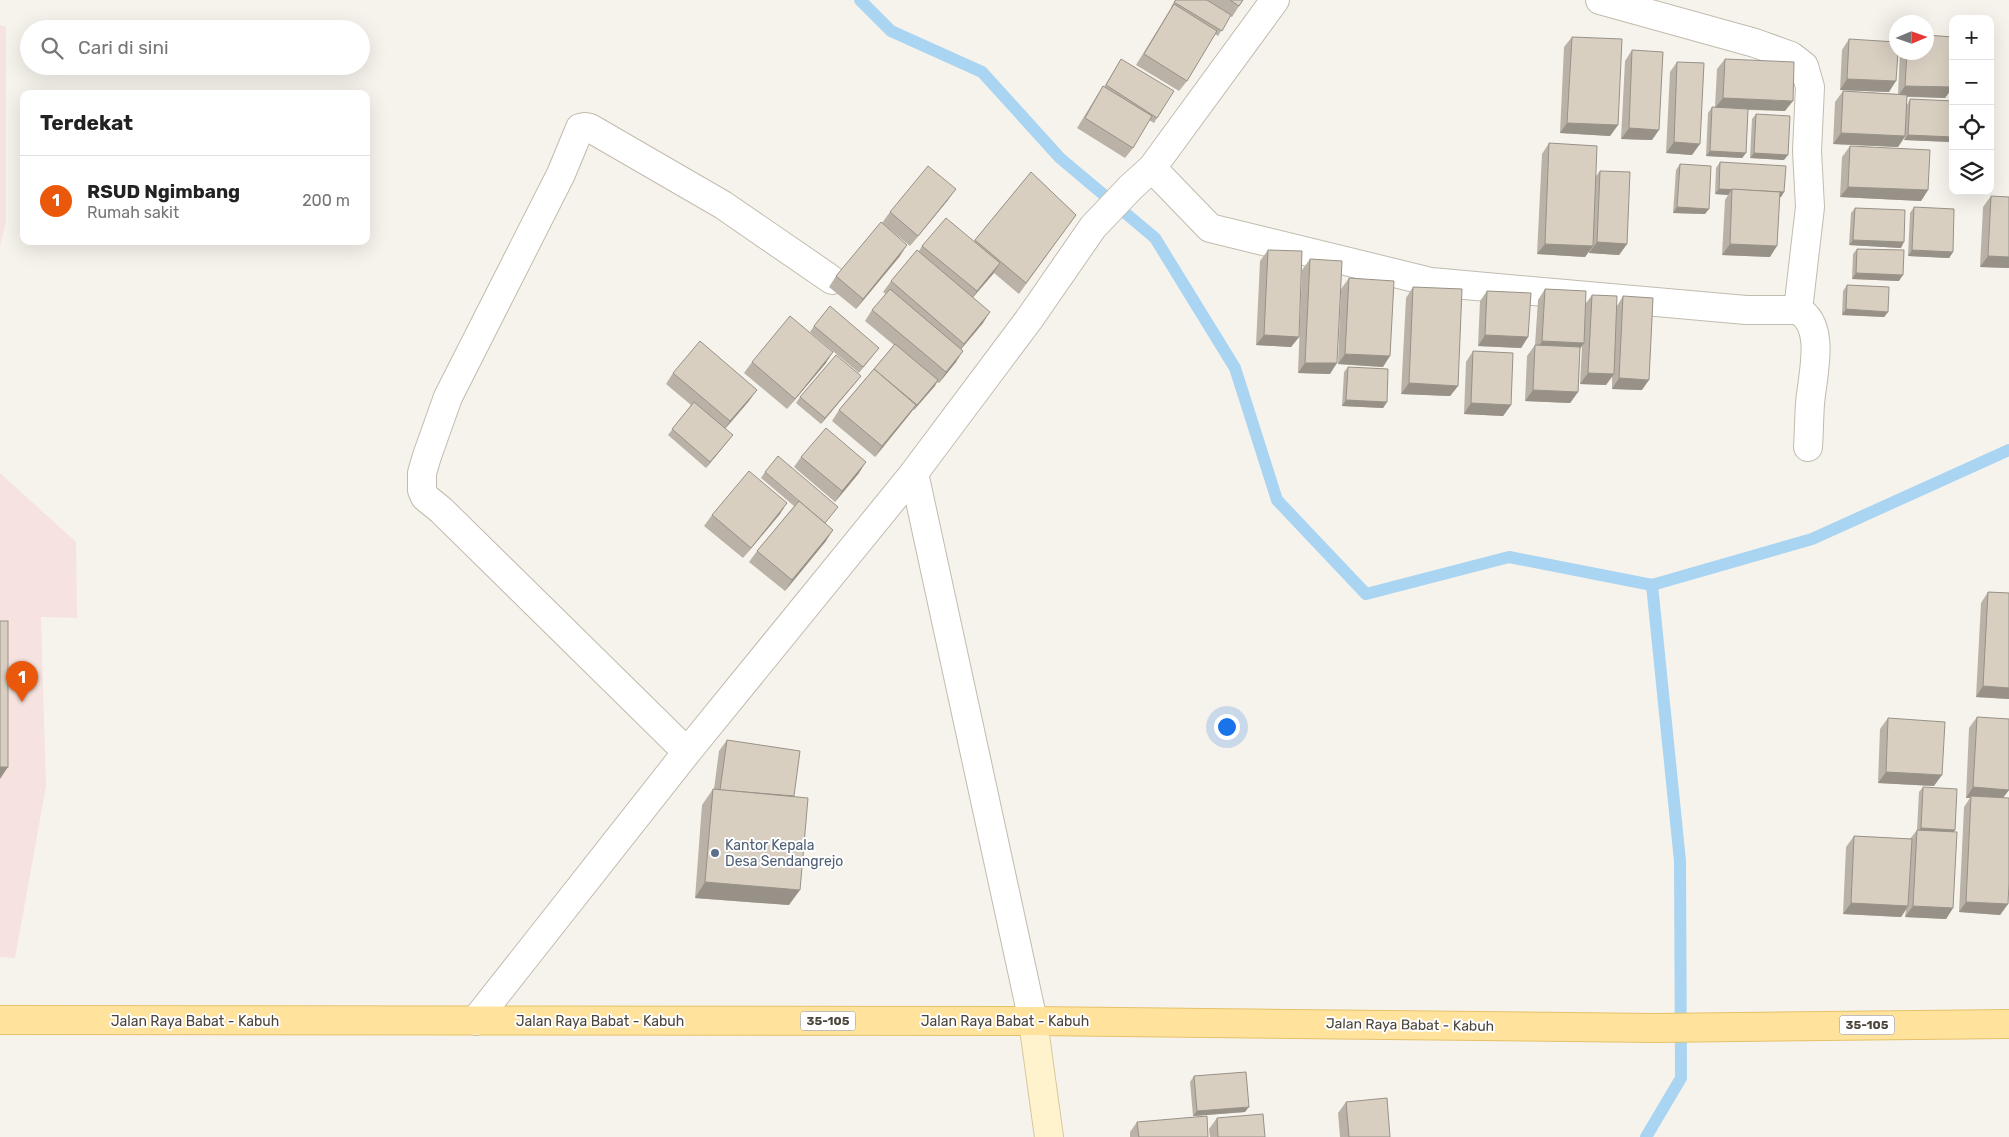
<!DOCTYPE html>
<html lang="id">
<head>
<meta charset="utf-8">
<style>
  body { margin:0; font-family:Rubik,sans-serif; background:#f6f6f6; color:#222 }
  .controls { position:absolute; right:15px; top:15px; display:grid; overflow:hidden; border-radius:10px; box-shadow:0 5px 20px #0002 }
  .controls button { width:45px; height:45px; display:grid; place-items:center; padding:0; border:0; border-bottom:1px solid #e0e0e0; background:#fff; color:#222; font:25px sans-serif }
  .compass { position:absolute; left:1889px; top:15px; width:45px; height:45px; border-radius:50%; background:#fff; box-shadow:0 5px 20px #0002; rotate:88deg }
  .you { position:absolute; left:1226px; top:726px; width:18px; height:18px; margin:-12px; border:4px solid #fff; border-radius:50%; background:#1a73e8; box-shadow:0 0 0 8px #1a73e833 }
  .badge { display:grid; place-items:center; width:32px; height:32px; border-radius:50%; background:#ea580c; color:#fff; font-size:16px; font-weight:700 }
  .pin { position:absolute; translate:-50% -41px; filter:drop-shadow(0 1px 2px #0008) }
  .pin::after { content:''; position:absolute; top:26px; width:18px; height:15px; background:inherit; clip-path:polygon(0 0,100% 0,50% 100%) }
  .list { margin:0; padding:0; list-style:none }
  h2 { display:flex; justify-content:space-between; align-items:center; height:65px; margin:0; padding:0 20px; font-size:21px }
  h2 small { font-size:16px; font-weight:400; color:#767676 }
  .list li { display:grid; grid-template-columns:32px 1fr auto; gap:15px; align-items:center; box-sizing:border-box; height:90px; padding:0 20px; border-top:1px solid #e0e0e0 }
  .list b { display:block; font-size:19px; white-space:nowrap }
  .list p { margin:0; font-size:16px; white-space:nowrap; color:#767676 }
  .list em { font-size:16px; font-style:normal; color:#767676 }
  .icon { flex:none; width:28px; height:28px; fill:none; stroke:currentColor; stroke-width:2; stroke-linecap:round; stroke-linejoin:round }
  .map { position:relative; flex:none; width:2009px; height:1137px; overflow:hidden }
  .search { position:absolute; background:#fff; box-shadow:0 5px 20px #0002; left:20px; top:20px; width:350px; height:55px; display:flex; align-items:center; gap:12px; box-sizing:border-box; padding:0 18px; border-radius:28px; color:#767676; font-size:19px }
  .panel { position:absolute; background:#fff; box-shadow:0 5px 20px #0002; left:20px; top:90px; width:350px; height:155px; border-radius:10px }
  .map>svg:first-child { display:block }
</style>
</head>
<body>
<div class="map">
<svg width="2009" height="1137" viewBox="0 0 2009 1137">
  <rect width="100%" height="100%" fill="#f6f3ec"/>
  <g fill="#f6e3e0">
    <path d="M 0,25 L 6,27 L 6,222 L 0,246 Z"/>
    <path d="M 0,473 L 76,542 L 77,618 L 41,617 L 46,786 L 15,958 L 0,957 Z"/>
  </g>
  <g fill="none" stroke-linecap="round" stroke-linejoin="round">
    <g stroke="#a9d4f2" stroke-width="12">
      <path d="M 860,0 L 891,31 L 982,72 L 1060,158 L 1155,238 L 1235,368 L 1277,500 L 1366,594 L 1509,557 L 1652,585 L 1812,539 L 2009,450"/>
      <path d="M 1646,1137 L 1681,1078 L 1680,861 L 1652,585"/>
    </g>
    <defs>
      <g id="street">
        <path d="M 1600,0 L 1755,43 L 1791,56 L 1804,66 L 1810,87 L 1807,151 L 1810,207 L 1798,310"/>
        <path d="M 1152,168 L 1210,228 L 1431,282 L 1746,310 L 1798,310 C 1827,326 1812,376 1810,404 C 1809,418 1809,433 1808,447"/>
        <path d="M 914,473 L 1033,1021"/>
        <path d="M 687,752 L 441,510 L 425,497 L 422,490 L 422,473 L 427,456 L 448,397 L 561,174 L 580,128 L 585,127 L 590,128 L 723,205 L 832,280"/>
        <path d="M 475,1021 L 687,752 L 914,473 L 1030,318 L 1093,227 L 1131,187 L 1152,168 L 1275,0"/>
      </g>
      <path id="secondary" d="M 1033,1021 L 1049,1137"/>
      <path id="primary" d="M 0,1020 L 1033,1021 L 1655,1028 L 2009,1024"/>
    </defs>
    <use href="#street" stroke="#c2bbae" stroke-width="30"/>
    <use href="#secondary" stroke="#d6c79b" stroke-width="30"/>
    <use href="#primary" stroke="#e6c16a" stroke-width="30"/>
    <use href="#street" stroke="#fff" stroke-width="28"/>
    <use href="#secondary" stroke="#fff3cd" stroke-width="28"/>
    <use href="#primary" stroke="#ffe39c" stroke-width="28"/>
  </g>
  <g fill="#bab2a6">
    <path d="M 1175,0 L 1243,0 L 1232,17 L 1230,16 L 1218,36 L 1215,34 L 1187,81 L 1179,91 L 1136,65 L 1171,8 L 1171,7 Z"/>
    <path d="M 1572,37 L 1618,125 L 1610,136 L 1560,133 L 1564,47 Z"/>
    <path d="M 1849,39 L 1889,92 L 1840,90 L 1842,50 Z"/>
    <path d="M 1632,50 L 1652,140 L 1621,139 L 1625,61 Z"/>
    <path d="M 1900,52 L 1926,52 L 1953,87 L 1945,98 L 1907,97 L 1907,105 L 1910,99 L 1953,101 L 1953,140 L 1951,142 L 1904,140 L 1905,137 L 1898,147 L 1833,144 L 1835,102 L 1843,91 L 1898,94 Z"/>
    <path d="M 1121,59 L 1157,118 L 1154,123 L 1149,120 L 1133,148 L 1125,158 L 1077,128 L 1096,97 L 1103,86 L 1104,87 Z"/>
    <path d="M 1725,59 L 1785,111 L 1748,110 L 1746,153 L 1742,158 L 1706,156 L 1708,113 L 1712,107 L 1715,107 L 1717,69 Z"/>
    <path d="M 1677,62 L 1692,155 L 1666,153 L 1670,72 Z"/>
    <path d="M 1756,114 L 1784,160 L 1750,158 L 1752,119 Z"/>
    <path d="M 1549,143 L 1596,176 L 1600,171 L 1627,244 L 1619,255 L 1589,253 L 1589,251 L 1585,257 L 1537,254 L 1542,154 Z"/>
    <path d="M 1850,146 L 1928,190 L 1921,201 L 1840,197 L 1842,157 Z"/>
    <path d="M 1720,162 L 1784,192 L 1781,197 L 1780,197 L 1770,257 L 1722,255 L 1725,200 L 1728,195 L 1715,194 L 1716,168 Z"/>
    <path d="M 1680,164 L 1705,214 L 1673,213 L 1676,170 Z"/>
    <path d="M 1031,172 L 1076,215 L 1019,294 L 994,273 L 973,297 L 983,323 L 961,349 L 956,362 L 939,383 L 937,382 L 914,410 L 913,410 L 875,457 L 832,421 L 839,410 L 894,345 L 865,321 L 872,310 L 886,294 L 883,292 L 891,281 L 919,251 L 922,246 L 974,241 Z"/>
    <path d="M 1991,196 L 2009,268 L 1980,267 L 1983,207 Z"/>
    <path d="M 948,200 L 910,246 L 882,223 L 890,212 Z"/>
    <path d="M 1914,207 L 1953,252 L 1949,258 L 1908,256 L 1910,213 Z"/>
    <path d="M 1855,208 L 1901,248 L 1849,245 L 1851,213 Z"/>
    <path d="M 1857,249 L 1899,281 L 1852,279 L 1853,254 Z"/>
    <path d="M 1268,250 L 1299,337 L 1291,347 L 1256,345 L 1260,261 Z"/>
    <path d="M 900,256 L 856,309 L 829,287 L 836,276 Z"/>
    <path d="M 1310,259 L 1330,374 L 1298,373 L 1302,270 Z"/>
    <path d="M 1349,278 L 1383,367 L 1338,364 L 1341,289 Z"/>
    <path d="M 1847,285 L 1888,312 L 1884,317 L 1842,315 L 1843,291 Z"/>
    <path d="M 1413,287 L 1458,386 L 1450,396 L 1401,394 L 1406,298 Z"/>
    <path d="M 1545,289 L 1586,303 L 1592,295 L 1617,306 L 1623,296 L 1642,390 L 1612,389 L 1612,376 L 1606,385 L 1580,384 L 1582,346 L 1580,349 L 1578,392 L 1570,403 L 1525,401 L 1527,356 L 1535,345 L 1538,300 Z"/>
    <path d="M 1487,291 L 1528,337 L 1521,348 L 1478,346 L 1480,301 Z"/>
    <path d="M 814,326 L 875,353 L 859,373 L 810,332 Z"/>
    <path d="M 1473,351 L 1511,405 L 1503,416 L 1464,414 L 1466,362 Z"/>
    <path d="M 752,362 L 826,363 L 787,409 L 744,373 Z"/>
    <path d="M 1348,367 L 1387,402 L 1383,408 L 1342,406 L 1344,372 Z"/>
    <path d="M 673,373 L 749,401 L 725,429 L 729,440 L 706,468 L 668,435 L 691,405 L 666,384 Z"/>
    <path d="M 857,381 L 821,424 L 796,403 L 800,397 Z"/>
    <path d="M 801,457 L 859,473 L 835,502 L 794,467 Z"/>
    <path d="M 765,472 L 825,524 L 826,541 L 785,591 L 749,562 L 757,551 L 794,506 L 761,478 Z"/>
    <path d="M 780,514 L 743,558 L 704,526 L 712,515 Z"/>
    <path d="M 1988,592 L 2009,593 L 2009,699 L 1976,697 L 1981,603 Z"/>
    <path d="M 1977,717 L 2009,790 L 2003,798 L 2008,904 L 2000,915 L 1959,912 L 1964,807 L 1970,798 L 1966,798 L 1969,728 Z"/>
    <path d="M 1888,718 L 1934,786 L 1878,783 L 1880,729 Z"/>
    <path d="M 727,740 L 794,796 L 789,905 L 695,898 L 702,805 L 713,789 L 714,789 L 719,751 Z"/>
    <path d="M 1923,787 L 1955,830 L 1954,831 L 1953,908 L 1946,919 L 1905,917 L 1906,910 L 1901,917 L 1843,914 L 1846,847 L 1854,836 L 1910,839 L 1917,830 L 1919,792 Z"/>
    <path d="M 1194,1076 L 1245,1112 L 1193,1116 L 1190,1082 Z"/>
    <path d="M 1346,1102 L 1390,1137 L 1340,1137 L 1338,1113 Z"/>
    <path d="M 1217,1118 L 1265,1137 L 1210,1137 L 1209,1129 Z"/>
    <path d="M 1137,1122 L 1208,1137 L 1130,1137 L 1130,1132 Z"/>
  </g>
  <g fill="#979187">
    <path d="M 1847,79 L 1896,81 L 1889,92 L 1840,90 Z"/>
    <path d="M 1905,86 L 1953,87 L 1945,98 L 1898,96 Z"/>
    <path d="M 1723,98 L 1793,101 L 1785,111 L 1715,108 Z"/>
    <path d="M 1567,123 L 1618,125 L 1610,136 L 1560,133 Z"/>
    <path d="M 1629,128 L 1659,130 L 1652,140 L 1621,139 Z"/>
    <path d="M 1841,133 L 1905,136 L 1898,147 L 1833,144 Z"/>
    <path d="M 1908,135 L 1953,137 L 1953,140 L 1951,142 L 1904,140 Z"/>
    <path d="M 1674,142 L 1700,144 L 1692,155 L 1666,153 Z"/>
    <path d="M 1710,151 L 1746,153 L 1742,158 L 1706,156 Z"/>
    <path d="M 1754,153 L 1788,155 L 1784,160 L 1750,158 Z"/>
    <path d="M 1848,187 L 1928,190 L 1921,201 L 1840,197 Z"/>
    <path d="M 956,189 L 948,200 L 910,246 L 918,236 Z"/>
    <path d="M 1719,189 L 1732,189 L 1728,195 L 1715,194 Z"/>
    <path d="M 1732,189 L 1784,192 L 1781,197 L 1732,195 Z"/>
    <path d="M 1677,207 L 1709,209 L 1705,214 L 1673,213 Z"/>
    <path d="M 1853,240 L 1904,242 L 1901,248 L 1849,245 Z"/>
    <path d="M 1597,242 L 1627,244 L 1619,255 L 1589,253 Z"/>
    <path d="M 1545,244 L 1593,246 L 1585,257 L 1537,254 Z"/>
    <path d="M 1730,244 L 1777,246 L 1770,257 L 1722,255 Z"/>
    <path d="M 907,245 L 900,256 L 856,309 L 863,299 Z"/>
    <path d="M 1912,250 L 1953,252 L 1949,258 L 1908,256 Z"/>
    <path d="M 1988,256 L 2009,257 L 2009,268 L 1980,267 Z"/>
    <path d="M 1000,263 L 993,274 L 969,302 L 977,291 Z"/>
    <path d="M 1856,273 L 1903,275 L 1899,281 L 1852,279 Z"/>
    <path d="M 1846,309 L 1888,312 L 1884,317 L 1842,315 Z"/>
    <path d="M 990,312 L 983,323 L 957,354 L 964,344 Z"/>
    <path d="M 1264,335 L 1299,337 L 1291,347 L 1256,345 Z"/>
    <path d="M 1485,335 L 1528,337 L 1521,348 L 1478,346 Z"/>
    <path d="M 1542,341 L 1584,343 L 1576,354 L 1535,352 Z"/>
    <path d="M 963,351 L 956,362 L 939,383 L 946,372 Z"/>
    <path d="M 833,352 L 826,363 L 787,409 L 795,399 Z"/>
    <path d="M 1345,354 L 1390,356 L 1383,367 L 1338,364 Z"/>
    <path d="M 1305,363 L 1337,363 L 1330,374 L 1298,373 Z"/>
    <path d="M 1588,373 L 1614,374 L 1606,385 L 1580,384 Z"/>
    <path d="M 861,376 L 857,381 L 821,424 L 825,418 Z"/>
    <path d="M 1619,378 L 1649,380 L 1642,390 L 1612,389 Z"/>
    <path d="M 938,380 L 935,386 L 914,410 L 917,405 Z"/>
    <path d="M 1409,383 L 1458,386 L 1450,396 L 1401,394 Z"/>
    <path d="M 757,390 L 749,401 L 723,431 L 730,421 Z"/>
    <path d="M 1533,390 L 1578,392 L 1570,403 L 1525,401 Z"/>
    <path d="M 1346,400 L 1387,402 L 1383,408 L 1342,406 Z"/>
    <path d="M 1471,403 L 1511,405 L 1503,416 L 1464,414 Z"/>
    <path d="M 916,405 L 909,415 L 875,457 L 882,446 Z"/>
    <path d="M 733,435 L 729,440 L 706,468 L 710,462 Z"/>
    <path d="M 866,462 L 859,473 L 835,502 L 842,491 Z"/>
    <path d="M 787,503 L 780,514 L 743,558 Z"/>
    <path d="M 833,530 L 826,541 L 785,591 L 792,580 Z"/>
    <path d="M 1983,686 L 2009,688 L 2009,699 L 1976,697 Z"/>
    <path d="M 0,767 L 8,767 L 0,779 Z"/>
    <path d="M 1886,772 L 1942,775 L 1934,786 L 1878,783 Z"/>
    <path d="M 1973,787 L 2009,790 L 2001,800 L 1971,796 L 1970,798 L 1966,798 Z"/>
    <path d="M 1921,828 L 1955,830 L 1951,835 L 1917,833 Z"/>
    <path d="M 705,882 L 800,890 L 789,905 L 695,898 Z"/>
    <path d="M 1966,902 L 2008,904 L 2000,915 L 1959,912 Z"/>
    <path d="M 1851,903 L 1908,906 L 1901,917 L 1843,914 Z"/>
    <path d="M 1913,906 L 1953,908 L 1946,919 L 1905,917 Z"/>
    <path d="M 1249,1107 L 1245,1112 L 1193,1116 L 1197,1111 Z"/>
  </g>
  <g fill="#d8cfc1" stroke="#979187">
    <path d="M 1176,0 L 1207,0 L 1231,15 L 1222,31 L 1174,2 Z"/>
    <path d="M 1230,0 L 1243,0 L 1239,6 Z"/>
    <path d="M 1174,4 L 1217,31 L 1187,81 L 1144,54 Z"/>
    <path d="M 1926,35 L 1953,37 L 1953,87 L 1905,86 L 1907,52 L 1926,52 Z"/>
    <path d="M 1572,37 L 1622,39 L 1618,125 L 1567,123 Z"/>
    <path d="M 1849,39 L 1896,42 L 1896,52 L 1898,52 L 1896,81 L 1847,79 Z"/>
    <path d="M 1632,50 L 1663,52 L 1659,130 L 1629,128 Z"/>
    <path d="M 1121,59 L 1174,91 L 1157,118 L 1106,85 Z"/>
    <path d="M 1725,59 L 1794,62 L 1793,101 L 1723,98 Z"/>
    <path d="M 1677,62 L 1704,63 L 1700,144 L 1674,142 Z"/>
    <path d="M 1103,86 L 1152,116 L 1133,148 L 1085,118 Z"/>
    <path d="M 1843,91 L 1907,95 L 1905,136 L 1841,133 Z"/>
    <path d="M 1910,99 L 1953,101 L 1953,137 L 1908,135 Z"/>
    <path d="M 1712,107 L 1748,109 L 1746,153 L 1710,151 Z"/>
    <path d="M 1756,114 L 1790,116 L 1788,155 L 1754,153 Z"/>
    <path d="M 1549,143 L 1597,146 L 1593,246 L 1545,244 Z"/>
    <path d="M 1850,146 L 1930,150 L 1928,190 L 1848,187 Z"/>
    <path d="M 1720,162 L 1786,166 L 1784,192 L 1719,189 Z"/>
    <path d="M 1680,164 L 1711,166 L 1709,209 L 1677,207 Z"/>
    <path d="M 928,166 L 956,189 L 918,236 L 890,212 Z"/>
    <path d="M 1600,171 L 1630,172 L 1627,244 L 1597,242 Z"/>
    <path d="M 1031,172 L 1076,215 L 1026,283 L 975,240 Z"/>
    <path d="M 1732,189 L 1780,192 L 1777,246 L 1730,244 Z"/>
    <path d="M 1991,196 L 2009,197 L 2009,257 L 1988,256 Z"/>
    <path d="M 1914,207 L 1954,209 L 1953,252 L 1912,250 Z"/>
    <path d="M 1855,208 L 1905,210 L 1904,242 L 1853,240 Z"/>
    <path d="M 946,218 L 1000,263 L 977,291 L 922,246 Z"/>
    <path d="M 881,222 L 907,245 L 863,299 L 836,276 Z"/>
    <path d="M 1857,249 L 1904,250 L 1903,275 L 1856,273 Z"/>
    <path d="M 917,250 L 990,312 L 964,344 L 891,281 Z"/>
    <path d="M 1268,250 L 1302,251 L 1299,337 L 1264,335 Z"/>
    <path d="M 1310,259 L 1342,261 L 1337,363 L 1305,363 Z"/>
    <path d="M 1349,278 L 1394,281 L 1390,356 L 1345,354 Z"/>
    <path d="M 1847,285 L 1889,287 L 1888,312 L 1846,309 Z"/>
    <path d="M 1413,287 L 1462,289 L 1458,386 L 1409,383 Z"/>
    <path d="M 890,289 L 963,351 L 946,372 L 872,310 Z"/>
    <path d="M 1545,289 L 1586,291 L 1584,343 L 1542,341 Z"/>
    <path d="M 1487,291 L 1531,293 L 1528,337 L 1485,335 Z"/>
    <path d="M 1592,295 L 1617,296 L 1614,374 L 1588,373 Z"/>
    <path d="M 1623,296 L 1653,298 L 1649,380 L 1619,378 Z"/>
    <path d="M 830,306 L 879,348 L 863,367 L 814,326 Z"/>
    <path d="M 790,316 L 833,352 L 795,399 L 752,362 Z"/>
    <path d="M 700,341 L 757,390 L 730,421 L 673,373 Z"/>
    <path d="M 895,344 L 938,380 L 917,405 L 874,369 Z"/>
    <path d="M 1535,345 L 1580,347 L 1578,392 L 1533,390 Z"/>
    <path d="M 1473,351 L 1513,353 L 1511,405 L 1471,403 Z"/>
    <path d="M 836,355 L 861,376 L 825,418 L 800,397 Z"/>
    <path d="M 1348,367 L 1388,369 L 1387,402 L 1346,400 Z"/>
    <path d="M 874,369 L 916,405 L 882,446 L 839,410 Z"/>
    <path d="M 694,402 L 733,435 L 710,462 L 672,429 Z"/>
    <path d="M 826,428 L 866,462 L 842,491 L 801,457 Z"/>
    <path d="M 778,456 L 838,507 L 825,523 L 765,472 Z"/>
    <path d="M 749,471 L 787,503 L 751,548 L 712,515 Z"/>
    <path d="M 799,501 L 833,530 L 792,580 L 757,551 Z"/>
    <path d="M 1988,592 L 2009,593 L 2009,688 L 1983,686 Z"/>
    <rect x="0" y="621" width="8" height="146"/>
    <path d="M 1977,717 L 2009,719 L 2009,790 L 1973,787 Z"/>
    <path d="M 1888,718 L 1945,722 L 1942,775 L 1886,772 Z"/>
    <path d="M 727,740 L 800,751 L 794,796 L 720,790 Z"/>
    <path d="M 1923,787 L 1957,789 L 1955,830 L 1921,828 Z"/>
    <path d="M 713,789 L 808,798 L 800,890 L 705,882 Z"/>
    <path d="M 1971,796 L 2009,798 L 2009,883 L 2008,904 L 1966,902 Z"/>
    <path d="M 1917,830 L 1957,832 L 1953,908 L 1913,906 Z"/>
    <path d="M 1854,836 L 1912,839 L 1908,906 L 1851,903 Z"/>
    <path d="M 1246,1072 L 1249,1107 L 1197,1111 L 1194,1076 Z"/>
    <path d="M 1387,1098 L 1390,1137 L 1349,1137 L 1346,1102 Z"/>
    <path d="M 1263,1114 L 1265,1137 L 1218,1137 L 1217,1118 Z"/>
    <path d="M 1207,1116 L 1208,1137 L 1139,1137 L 1137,1122 Z"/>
  </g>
  <circle fill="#5c6f8a" stroke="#fff" stroke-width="2" cx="715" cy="853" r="5"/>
  <g text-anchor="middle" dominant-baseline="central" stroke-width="4" stroke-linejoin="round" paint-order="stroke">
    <g fill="#fff" stroke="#817c74" stroke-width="1">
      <rect x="800.5" y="1011.5" width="55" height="19" rx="4"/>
      <rect x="1839.5" y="1015.5" width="55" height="19" rx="4"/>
    </g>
    <g font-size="12" font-weight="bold" fill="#4b4439">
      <text x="828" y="1021">35-105</text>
      <text x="1867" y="1025">35-105</text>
    </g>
    <g font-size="14" fill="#4e5e75" stroke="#fff" text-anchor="start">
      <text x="725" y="845">Kantor Kepala<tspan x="725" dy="16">Desa Sendangrejo</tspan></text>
    </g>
    <g font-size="14" fill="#4b4439" stroke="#fff">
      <text x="195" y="1021">Jalan Raya Babat - Kabuh</text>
      <text x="600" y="1021">Jalan Raya Babat - Kabuh</text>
      <text x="1005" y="1021">Jalan Raya Babat - Kabuh</text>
      <text transform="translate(1410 1025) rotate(1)">Jalan Raya Babat - Kabuh</text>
    </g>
  </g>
</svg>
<div class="controls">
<button>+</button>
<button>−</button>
<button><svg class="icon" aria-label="locate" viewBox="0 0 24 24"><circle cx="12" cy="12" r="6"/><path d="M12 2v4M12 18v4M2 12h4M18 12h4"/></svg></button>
<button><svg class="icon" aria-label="layers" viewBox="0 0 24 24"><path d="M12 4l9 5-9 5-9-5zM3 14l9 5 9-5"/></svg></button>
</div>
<svg class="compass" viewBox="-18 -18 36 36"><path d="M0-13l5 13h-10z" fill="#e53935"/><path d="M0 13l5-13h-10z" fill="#767676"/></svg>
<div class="you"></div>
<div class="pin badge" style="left:22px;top:702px">1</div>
<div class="search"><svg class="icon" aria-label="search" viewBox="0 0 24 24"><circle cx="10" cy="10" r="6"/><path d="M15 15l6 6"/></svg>Cari di sini</div>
<section class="panel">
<h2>Terdekat<small></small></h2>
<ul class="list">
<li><span class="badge">1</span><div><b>RSUD Ngimbang</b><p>Rumah sakit</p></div><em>200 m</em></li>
</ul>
</section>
</div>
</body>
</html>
